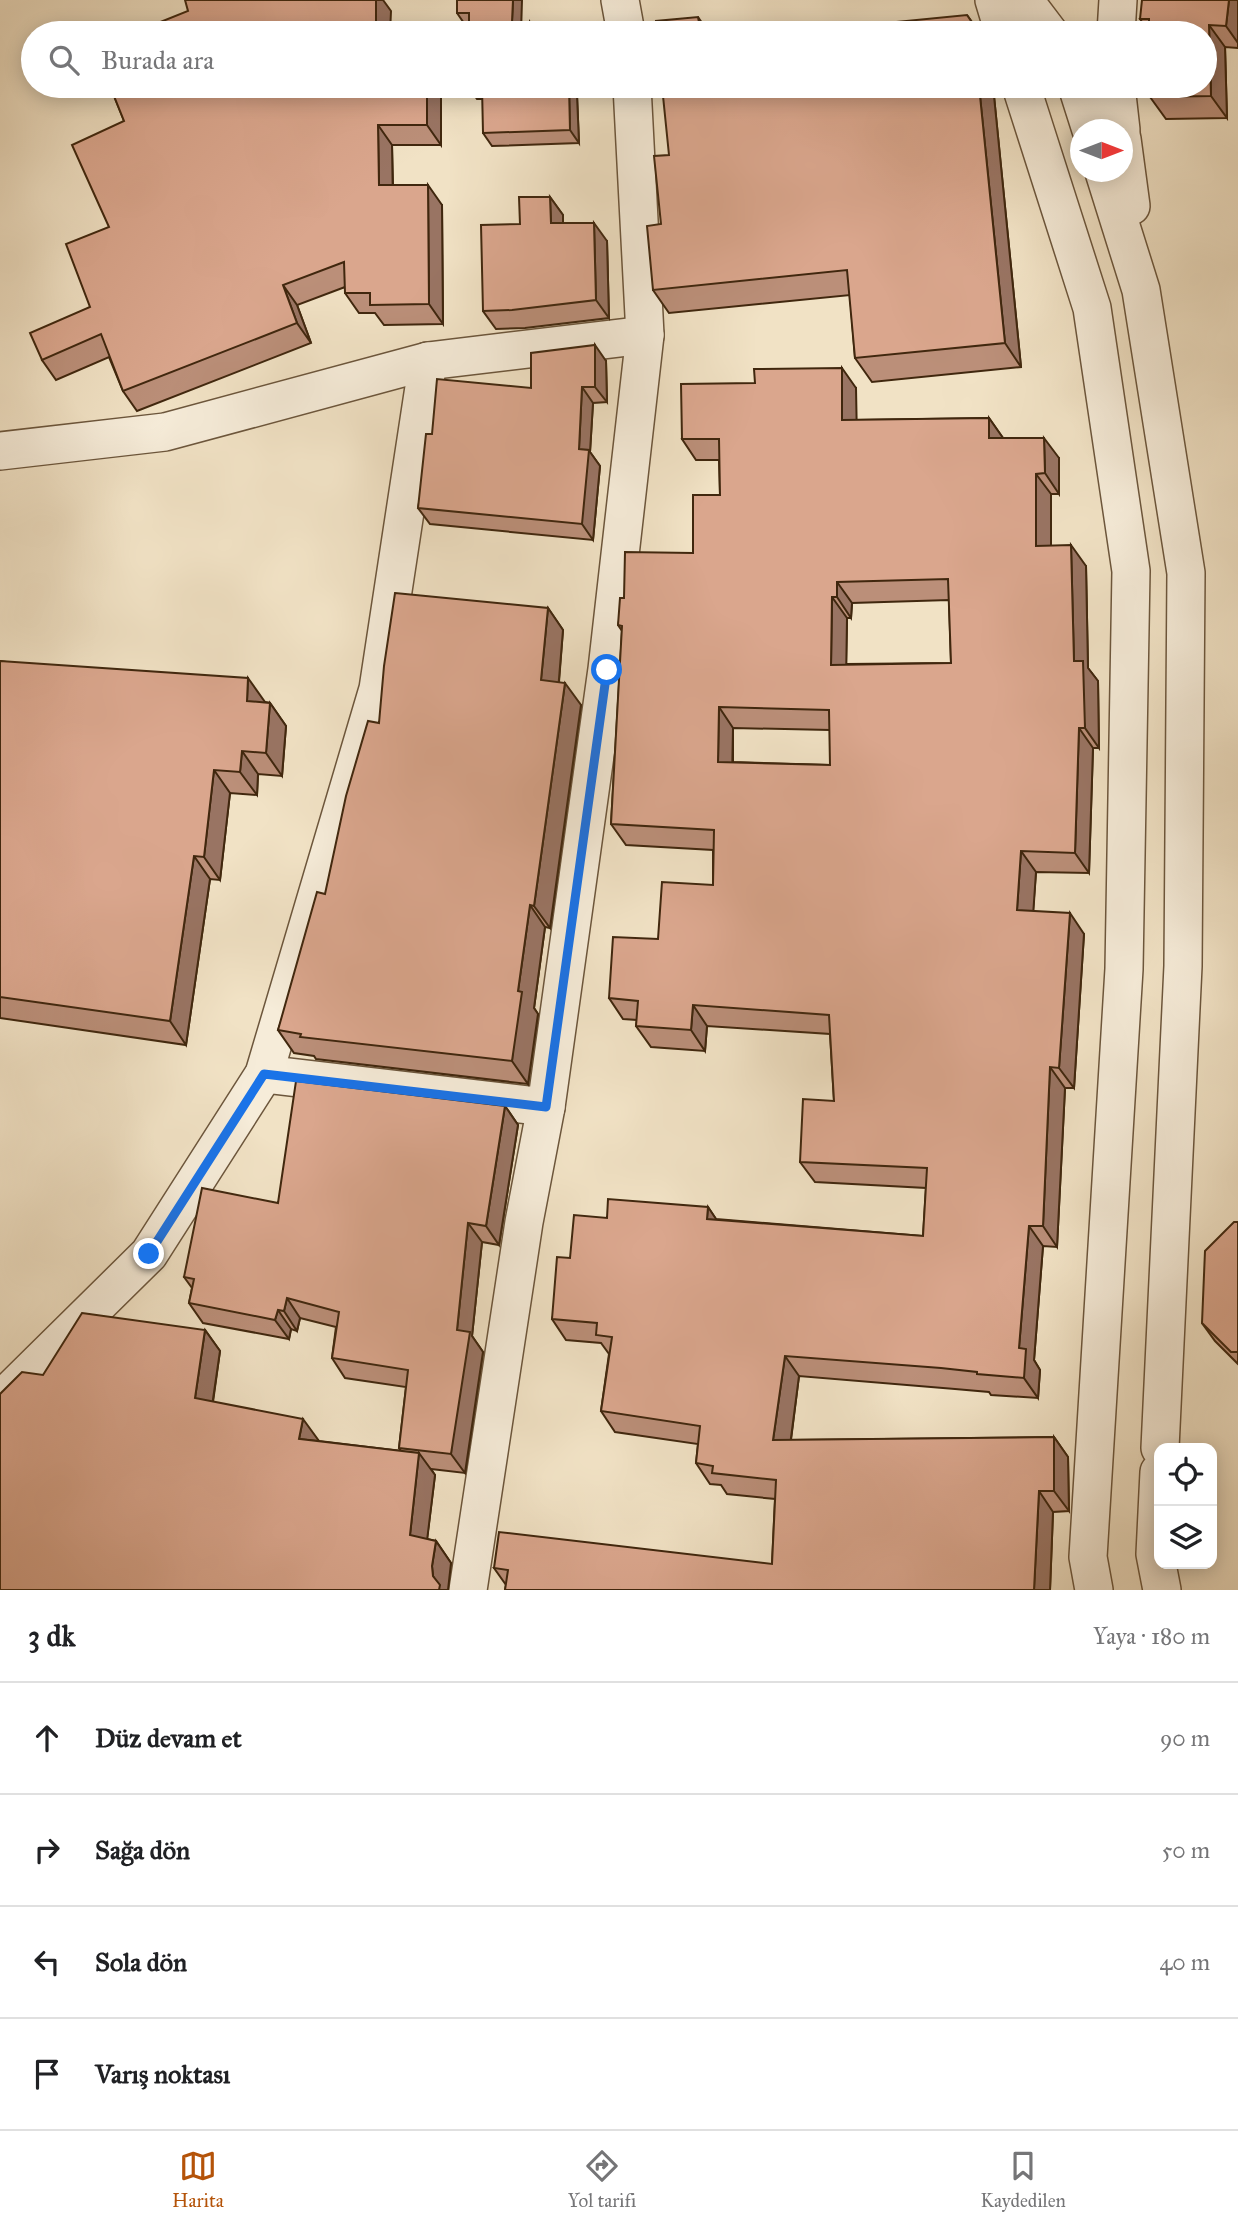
<!DOCTYPE html>
<html lang="tr">
<head>
<meta charset="utf-8">
<style>
  body { margin:0; font-family:"IM FELL Great Primer",serif; background:#f6f6f6; color:#202124 }
  .controls { position:absolute; right:21px; bottom:21px; display:grid; overflow:hidden; border-radius:14px; box-shadow:0 4px 18px #0003 }
  .controls button { width:63px; height:63px; display:grid; place-items:center; padding:0; border:0; border-bottom:2px solid #e0e0e0; background:#fff; color:#202124; font:35px sans-serif }
  .compass { position:absolute; left:1070px; top:119px; width:63px; height:63px; border-radius:50%; background:#fff; box-shadow:0 4px 18px #0003; rotate:90deg }
  .stop { position:absolute; width:21px; height:21px; margin:-16px; border:5px solid #1a73e8; border-radius:50%; background:#fff }
  .stop.end { background:#1a73e8; border-color:#fff; box-shadow:0 2px 7px #0008 }
  .list { margin:0; padding:0; list-style:none }
  h2 { display:flex; justify-content:space-between; align-items:center; height:91px; margin:0; padding:0 28px; font-size:30px }
  h2 small { font-size:23px; font-weight:400; color:#757577 }
  .list li { display:grid; grid-template-columns:46px 1fr auto; gap:21px; align-items:center; box-sizing:border-box; height:112px; padding:0 28px; border-top:2px solid #e0e0e0 }
  .list b { display:block; font-size:26px; white-space:nowrap }
  .list em { font-size:23px; font-style:normal; color:#757577 }
  .icon { flex:none; width:38px; height:38px; fill:none; stroke:currentColor; stroke-width:2; stroke-linecap:round; stroke-linejoin:round }
  .map { position:relative; flex:none; width:1238px; height:1590px; overflow:hidden }
  .search { position:absolute; background:#fff; box-shadow:0 4px 18px #0003; left:21px; right:21px; top:21px; height:77px; display:flex; align-items:center; gap:18px; box-sizing:border-box; padding:0 24px; border-radius:38px; color:#757577; font-size:26px }
  .sheet { height:539px; background:#fff }
  nav { display:flex; justify-content:space-around; align-items:center; box-sizing:border-box; height:98px; border-top:2px solid #e0e0e0; background:#fff; font-size:19px; color:#757577 }
  nav a { display:grid; justify-items:center; gap:4px }
  nav .on { color:#b45309 }
  .map>svg:first-child { display:block }
</style>
</head>
<body>
<div class="map">
<svg width="1238" height="1590" viewBox="0 0 1238 1590">
  <rect width="100%" height="100%" fill="#f1e2c5"/>
  <filter id="stains"><feTurbulence type="fractalNoise" baseFrequency=".00286" numOctaves="4"/><feColorMatrix values="0 0 0 0 .2 0 0 0 0 .09 0 0 0 0 .02 0 0 0 .5 -.17"/></filter>
  <radialGradient id="worn" r=".72"><stop offset=".6" stop-color="#630" stop-opacity="0"/><stop offset="1" stop-color="#630" stop-opacity=".3"/></radialGradient>
  <g fill="none" stroke-linecap="round" stroke-linejoin="round">
    <defs>
      <g id="minor">
        <path d="M 620,0 L 626,33"/>
        <path d="M 994,0 L 1004,33"/>
        <path d="M 1024,0 L 1049,33"/>
        <path d="M 1116,33 L 1118,0"/>
        <path d="M 1021,86 L 1092,308 L 1131,571 L 1124,969 L 1088,1557 L 1094,1590"/>
        <path d="M 1077,86 L 1091,130"/>
        <path d="M 1116,86 L 1121,130"/>
        <path d="M 1122,139 L 1131,206"/>
        <path d="M 1104,172 L 1141,290 L 1186,573 L 1183,966 L 1160,1448"/>
        <path d="M 0,451 L 165,432 L 428,361 L 645,335"/>
        <path d="M 264,1074 L 546,1107"/>
        <path d="M 0,1401 L 149,1254 L 264,1074 L 378,689 L 428,361"/>
        <path d="M 1159,1472 L 1155,1554 L 1162,1590"/>
        <path d="M 468,1590 L 524,1222 L 546,1107 L 607,669 L 645,335 L 632,86"/>
      </g>
    </defs>
    <use href="#minor" stroke="#6c563c" stroke-width="40"/>
    <use href="#minor" stroke="#f6ecd9" stroke-width="37"/>
  </g>
  <g fill="#bb8f79" stroke="#40270e" stroke-width="2" fill-rule="evenodd">
    <path d="M 457,0 L 521,22 L 530,22 L 538,33 L 469,33 L 469,26 L 466,26 L 457,13 Z"/>
    <path d="M 1238,0 L 1238,48 L 1225,47 L 1227,118 L 1166,119 L 1150,97 L 1149,32 L 1140,19 Z"/>
    <path d="M 110,86 L 435,86 L 441,94 L 441,145 L 392,145 L 393,185 L 442,205 L 443,324 L 384,325 L 375,313 L 359,313 L 345,293 L 345,287 L 297,305 L 311,343 L 137,411 L 123,391 L 109,357 L 56,380 L 42,360 L 90,307 L 109,227 L 124,121 Z"/>
    <path d="M 468,86 L 577,95 L 579,143 L 492,146 L 483,133 L 483,99 L 477,99 Z"/>
    <path d="M 993,86 L 1021,367 L 872,382 L 855,358 L 850,295 L 669,313 L 653,290 L 669,155 Z"/>
    <path d="M 550,197 L 563,215 L 563,223 L 607,241 L 609,318 L 525,328 L 496,329 L 483,311 L 520,224 Z"/>
    <path d="M 606,361 L 607,402 L 593,403 L 590,452 L 600,466 L 593,540 L 430,524 L 418,508 L 432,434 L 531,388 Z"/>
    <path d="M 856,388 L 856,420 L 989,418 L 1003,438 L 1059,458 L 1059,494 L 1051,494 L 1051,546 L 1086,566 L 1088,668 L 1098,681 L 1099,748 L 1093,748 L 1089,873 L 1036,872 L 1033,911 L 1084,934 L 1074,1088 L 1065,1088 L 1057,1247 L 1043,1246 L 1034,1360 L 1040,1370 L 1038,1398 L 991,1395 L 989,1392 L 955,1389 L 799,1376 L 791,1440 L 1054,1437 L 1068,1457 L 1069,1511 L 1053,1512 L 1050,1590 L 505,1590 L 506,1585 L 494,1568 L 772,1564 L 775,1499 L 727,1494 L 721,1485 L 710,1484 L 696,1463 L 698,1444 L 615,1432 L 601,1411 L 609,1354 L 601,1343 L 566,1340 L 552,1319 L 570,1258 L 607,1218 L 708,1207 L 716,1219 L 923,1236 L 926,1188 L 815,1182 L 800,1162 L 834,1101 L 830,1034 L 707,1026 L 705,1051 L 651,1047 L 636,1026 L 637,1020 L 623,1019 L 609,998 L 658,939 L 713,885 L 713,850 L 626,845 L 611,824 L 622,631 L 618,625 L 624,598 L 693,553 L 720,495 L 719,460 L 696,460 L 682,439 ZM 949,600 L 951,663 L 846,664 L 847,618 L 851,618 L 852,603 ZM 733,728 L 830,730 L 830,765 L 733,762 Z"/>
    <path d="M 548,608 L 563,630 L 559,682 L 581,705 L 550,928 L 545,927 L 534,1008 L 538,1014 L 528,1084 L 316,1059 L 314,1056 L 294,1053 L 278,1030 L 325,894 Z"/>
    <path d="M 0,661 L 265,702 L 270,703 L 286,726 L 282,776 L 258,774 L 257,795 L 230,793 L 220,880 L 210,879 L 186,1045 L 0,1018 Z"/>
    <path d="M 505,1106 L 518,1125 L 499,1245 L 482,1242 L 472,1336 L 483,1352 L 465,1473 L 431,1469 L 435,1475 L 427,1539 L 436,1541 L 451,1563 L 447,1588 L 43,1375 L 205,1330 L 220,1351 L 213,1402 L 319,1441 L 401,1451 L 399,1448 L 406,1387 L 345,1378 L 332,1358 L 336,1327 L 300,1318 L 297,1331 L 291,1329 L 289,1339 L 203,1323 L 189,1303 L 192,1288 L 184,1277 L 278,1203 Z"/>
    <path d="M 1238,1222 L 1238,1364 L 1215,1341 L 1202,1323 Z"/>
  </g>
  <g fill="#997463" stroke="#40270e" stroke-width="2">
    <path d="M 376,0 L 383,0 L 391,11 L 390,33 L 376,33 Z"/>
    <path d="M 513,0 L 522,0 L 521,33 L 512,22 Z"/>
    <path d="M 1229,0 L 1238,0 L 1238,43 L 1226,26 Z"/>
    <path d="M 967,15 L 980,33 L 974,33 Z"/>
    <path d="M 698,17 L 709,33 L 701,33 Z"/>
    <path d="M 530,22 L 538,33 L 530,33 Z"/>
    <path d="M 1209,25 L 1225,47 L 1227,118 L 1211,96 Z"/>
    <path d="M 427,86 L 435,86 L 441,94 L 441,145 L 427,125 Z"/>
    <path d="M 569,86 L 571,86 L 577,95 L 579,143 L 570,130 Z"/>
    <path d="M 979,86 L 993,86 L 1021,367 L 1005,343 Z"/>
    <path d="M 378,125 L 392,145 L 393,205 L 379,185 Z"/>
    <path d="M 428,185 L 442,205 L 443,324 L 429,304 Z"/>
    <path d="M 550,197 L 563,215 L 563,241 L 551,223 Z"/>
    <path d="M 594,223 L 607,241 L 609,318 L 596,300 Z"/>
    <path d="M 283,285 L 297,305 L 311,343 L 297,323 Z"/>
    <path d="M 595,345 L 606,361 L 607,402 L 595,387 Z"/>
    <path d="M 842,368 L 856,388 L 857,441 L 842,420 Z"/>
    <path d="M 582,387 L 593,403 L 590,452 L 600,466 L 593,540 L 582,524 L 579,449 Z"/>
    <path d="M 989,418 L 1003,438 L 989,438 Z"/>
    <path d="M 1044,438 L 1059,458 L 1059,494 L 1045,473 Z"/>
    <path d="M 1036,474 L 1051,494 L 1051,567 L 1036,546 Z"/>
    <path d="M 1071,545 L 1086,566 L 1088,668 L 1098,681 L 1099,748 L 1085,728 L 1074,661 Z"/>
    <path d="M 837,582 L 852,603 L 851,618 L 837,597 Z"/>
    <path d="M 832,597 L 847,618 L 846,685 L 831,665 Z"/>
    <path d="M 548,608 L 563,630 L 557,703 L 541,680 Z"/>
    <path d="M 248,678 L 265,702 L 263,725 L 247,701 Z"/>
    <path d="M 565,683 L 581,705 L 550,928 L 534,906 Z"/>
    <path d="M 270,703 L 286,726 L 282,776 L 266,753 Z"/>
    <path d="M 719,707 L 733,728 L 732,782 L 718,762 Z"/>
    <path d="M 1079,728 L 1093,748 L 1089,873 L 1075,853 Z"/>
    <path d="M 242,751 L 258,774 L 257,795 L 240,772 Z"/>
    <path d="M 214,770 L 230,793 L 220,880 L 204,857 Z"/>
    <path d="M 1021,851 L 1036,872 L 1032,931 L 1017,910 Z"/>
    <path d="M 194,856 L 210,879 L 186,1045 L 170,1021 Z"/>
    <path d="M 530,905 L 545,927 L 534,1008 L 538,1014 L 528,1084 L 512,1061 L 518,991 Z"/>
    <path d="M 1070,913 L 1084,934 L 1074,1088 L 1059,1068 Z"/>
    <path d="M 693,1005 L 707,1026 L 705,1051 L 691,1030 Z"/>
    <path d="M 1050,1067 L 1065,1088 L 1057,1247 L 1043,1226 Z"/>
    <path d="M 505,1106 L 518,1125 L 499,1245 L 486,1226 Z"/>
    <path d="M 708,1207 L 722,1228 L 707,1219 Z"/>
    <path d="M 468,1223 L 482,1242 L 472,1336 L 483,1352 L 465,1473 L 451,1454 L 457,1330 Z"/>
    <path d="M 1029,1226 L 1043,1246 L 1034,1360 L 1040,1370 L 1038,1398 L 1024,1378 L 1019,1348 Z"/>
    <path d="M 287,1298 L 300,1318 L 297,1331 L 284,1311 Z"/>
    <path d="M 278,1310 L 291,1329 L 289,1339 L 275,1320 Z"/>
    <path d="M 205,1330 L 220,1351 L 210,1420 L 195,1398 Z"/>
    <path d="M 785,1356 L 799,1376 L 788,1461 L 773,1440 Z"/>
    <path d="M 303,1419 L 319,1441 L 299,1439 Z"/>
    <path d="M 1054,1437 L 1068,1457 L 1069,1511 L 1054,1491 Z"/>
    <path d="M 419,1453 L 435,1475 L 425,1557 L 410,1535 Z"/>
    <path d="M 1039,1491 L 1053,1512 L 1050,1590 L 1034,1590 Z"/>
    <path d="M 436,1541 L 451,1563 L 448,1590 L 439,1590 L 433,1576 L 432,1566 Z"/>
  </g>
  <g fill="#daa68d" stroke="#40270e" stroke-width="2" fill-rule="evenodd">
    <path d="M 185,0 L 376,0 L 376,33 L 133,33 L 188,11 Z"/>
    <path d="M 457,0 L 513,0 L 512,22 L 530,22 L 530,33 L 469,33 L 469,13 L 457,13 Z"/>
    <path d="M 1142,0 L 1229,0 L 1226,26 L 1209,25 L 1211,96 L 1150,97 L 1150,86 L 1205,86 L 1205,33 L 1149,33 L 1149,19 L 1140,19 Z"/>
    <path d="M 967,15 L 973,24 L 974,33 L 784,33 Z"/>
    <path d="M 698,17 L 701,33 L 657,33 L 656,21 Z"/>
    <path d="M 110,86 L 427,86 L 427,125 L 378,125 L 379,185 L 428,185 L 429,304 L 370,305 L 370,293 L 345,293 L 344,262 L 283,285 L 297,323 L 123,391 L 101,334 L 42,360 L 30,333 L 90,307 L 66,244 L 109,227 L 72,145 L 124,121 Z"/>
    <path d="M 468,86 L 569,86 L 570,130 L 483,133 L 482,87 L 468,87 Z"/>
    <path d="M 662,86 L 979,86 L 1005,343 L 855,358 L 847,270 L 653,290 L 647,226 L 661,224 L 654,156 L 669,155 Z"/>
    <path d="M 519,197 L 550,197 L 551,223 L 594,223 L 596,300 L 512,310 L 483,311 L 481,225 L 520,224 Z"/>
    <path d="M 595,345 L 595,387 L 582,387 L 579,449 L 589,450 L 582,524 L 418,508 L 426,434 L 432,434 L 437,379 L 531,388 L 531,353 Z"/>
    <path d="M 842,368 L 842,420 L 989,418 L 989,438 L 1044,438 L 1045,473 L 1036,474 L 1036,546 L 1071,545 L 1074,661 L 1083,661 L 1085,728 L 1079,728 L 1075,853 L 1021,851 L 1017,910 L 1070,913 L 1059,1068 L 1050,1067 L 1043,1226 L 1029,1226 L 1019,1348 L 1026,1349 L 1024,1378 L 977,1374 L 977,1372 L 941,1368 L 785,1356 L 773,1440 L 1054,1437 L 1054,1491 L 1039,1491 L 1034,1590 L 505,1590 L 508,1570 L 494,1568 L 499,1532 L 772,1564 L 776,1480 L 712,1473 L 713,1466 L 696,1463 L 700,1426 L 601,1411 L 612,1337 L 596,1335 L 597,1323 L 552,1319 L 557,1257 L 570,1258 L 574,1215 L 607,1218 L 608,1199 L 708,1207 L 707,1219 L 923,1236 L 927,1168 L 800,1162 L 803,1099 L 834,1101 L 829,1015 L 693,1005 L 691,1030 L 636,1026 L 638,1001 L 609,998 L 613,937 L 658,939 L 662,882 L 713,885 L 714,830 L 611,824 L 622,626 L 618,625 L 620,598 L 624,598 L 625,552 L 693,553 L 693,495 L 720,495 L 719,439 L 682,439 L 681,384 L 755,383 L 754,369 ZM 948,579 L 951,663 L 831,665 L 832,597 L 837,597 L 837,582 ZM 719,707 L 829,710 L 830,765 L 718,762 Z"/>
    <path d="M 395,593 L 548,608 L 541,680 L 565,683 L 534,906 L 530,905 L 518,991 L 522,992 L 512,1061 L 300,1037 L 301,1034 L 278,1030 L 317,892 L 325,894 L 346,796 L 368,721 L 379,723 L 384,666 Z"/>
    <path d="M 0,661 L 248,678 L 247,701 L 270,703 L 266,753 L 242,751 L 240,772 L 214,770 L 204,857 L 194,856 L 170,1021 L 0,997 Z"/>
    <path d="M 296,1081 L 505,1106 L 486,1226 L 468,1223 L 457,1330 L 470,1332 L 451,1454 L 399,1448 L 408,1370 L 332,1358 L 339,1312 L 287,1298 L 284,1311 L 278,1310 L 275,1320 L 189,1303 L 194,1279 L 184,1277 L 202,1188 L 278,1203 Z"/>
    <path d="M 1234,1222 L 1238,1222 L 1238,1352 L 1231,1352 L 1202,1323 L 1205,1251 Z"/>
    <path d="M 82,1313 L 205,1330 L 195,1398 L 303,1419 L 299,1439 L 419,1453 L 410,1535 L 436,1541 L 432,1566 L 433,1576 L 440,1585 L 439,1590 L 0,1590 L 0,1394 L 22,1372 L 43,1375 Z"/>
  </g>
  <g fill="none" stroke-linecap="round" stroke-linejoin="round">
    <path stroke="#1a73e8" stroke-width="9" d="M 149,1254 L 264,1074 L 546,1107 L 607,670"/>
  </g>
  <rect width="100%" height="100%" filter="url(#stains)"/>
  <rect width="100%" height="100%" fill="url(#worn)"/>
</svg>
<div class="controls">
<button><svg class="icon" aria-label="locate" viewBox="0 0 24 24"><circle cx="12" cy="12" r="6"/><path d="M12 2v4M12 18v4M2 12h4M18 12h4"/></svg></button>
<button><svg class="icon" aria-label="layers" viewBox="0 0 24 24"><path d="M12 4l9 5-9 5-9-5zM3 14l9 5 9-5"/></svg></button>
</div>
<svg class="compass" viewBox="-18 -18 36 36"><path d="M0-13l5 13h-10z" fill="#e53935"/><path d="M0 13l5-13h-10z" fill="#757577"/></svg>
<div class="stop" style="left:607px;top:670px"></div>
<div class="stop end" style="left:149px;top:1254px"></div>
<div class="search"><svg class="icon" aria-label="search" viewBox="0 0 24 24"><circle cx="10" cy="10" r="6"/><path d="M15 15l6 6"/></svg>Burada ara</div>
</div>
<section class="sheet">
<h2>3 dk<small>Yaya · 180 m</small></h2>
<ul class="list">
<li><svg class="icon" aria-label="ahead" viewBox="0 0 24 24"><path d="M12 20V5M6 11l6-6 6 6"/></svg><div><b>Düz devam et</b></div><em>90 m</em></li>
<li><svg class="icon" aria-label="right" viewBox="0 0 24 24"><path d="M7 20v-9h11M14 6l5 5-5 5"/></svg><div><b>Sağa dön</b></div><em>50 m</em></li>
<li><svg class="icon" aria-label="left" viewBox="0 0 24 24"><path d="M17 20v-9H6M10 6l-5 5 5 5"/></svg><div><b>Sola dön</b></div><em>40 m</em></li>
<li><svg class="icon" aria-label="arrive" viewBox="0 0 24 24"><path d="M6 21V4h12l-3 4 3 4H6"/></svg><div><b>Varış noktası</b></div></li>
</ul>
</section>
<nav>
<a class="on"><svg class="icon" aria-label="map" viewBox="0 0 24 24"><path d="M3 6l6-2 6 2 6-2v14l-6 2-6-2-6 2zM9 4v14M15 6v14"/></svg>Harita</a>
<a><svg class="icon" aria-label="directions" viewBox="0 0 24 24"><path d="M12 3l9 9-9 9-9-9zM9 14v-3h6M13 9l2 2-2 2"/></svg>Yol tarifi</a>
<a><svg class="icon" aria-label="saved" viewBox="0 0 24 24"><path d="M7 4h10v16l-5-4-5 4z"/></svg>Kaydedilen</a>
</nav>
</body>
</html>
